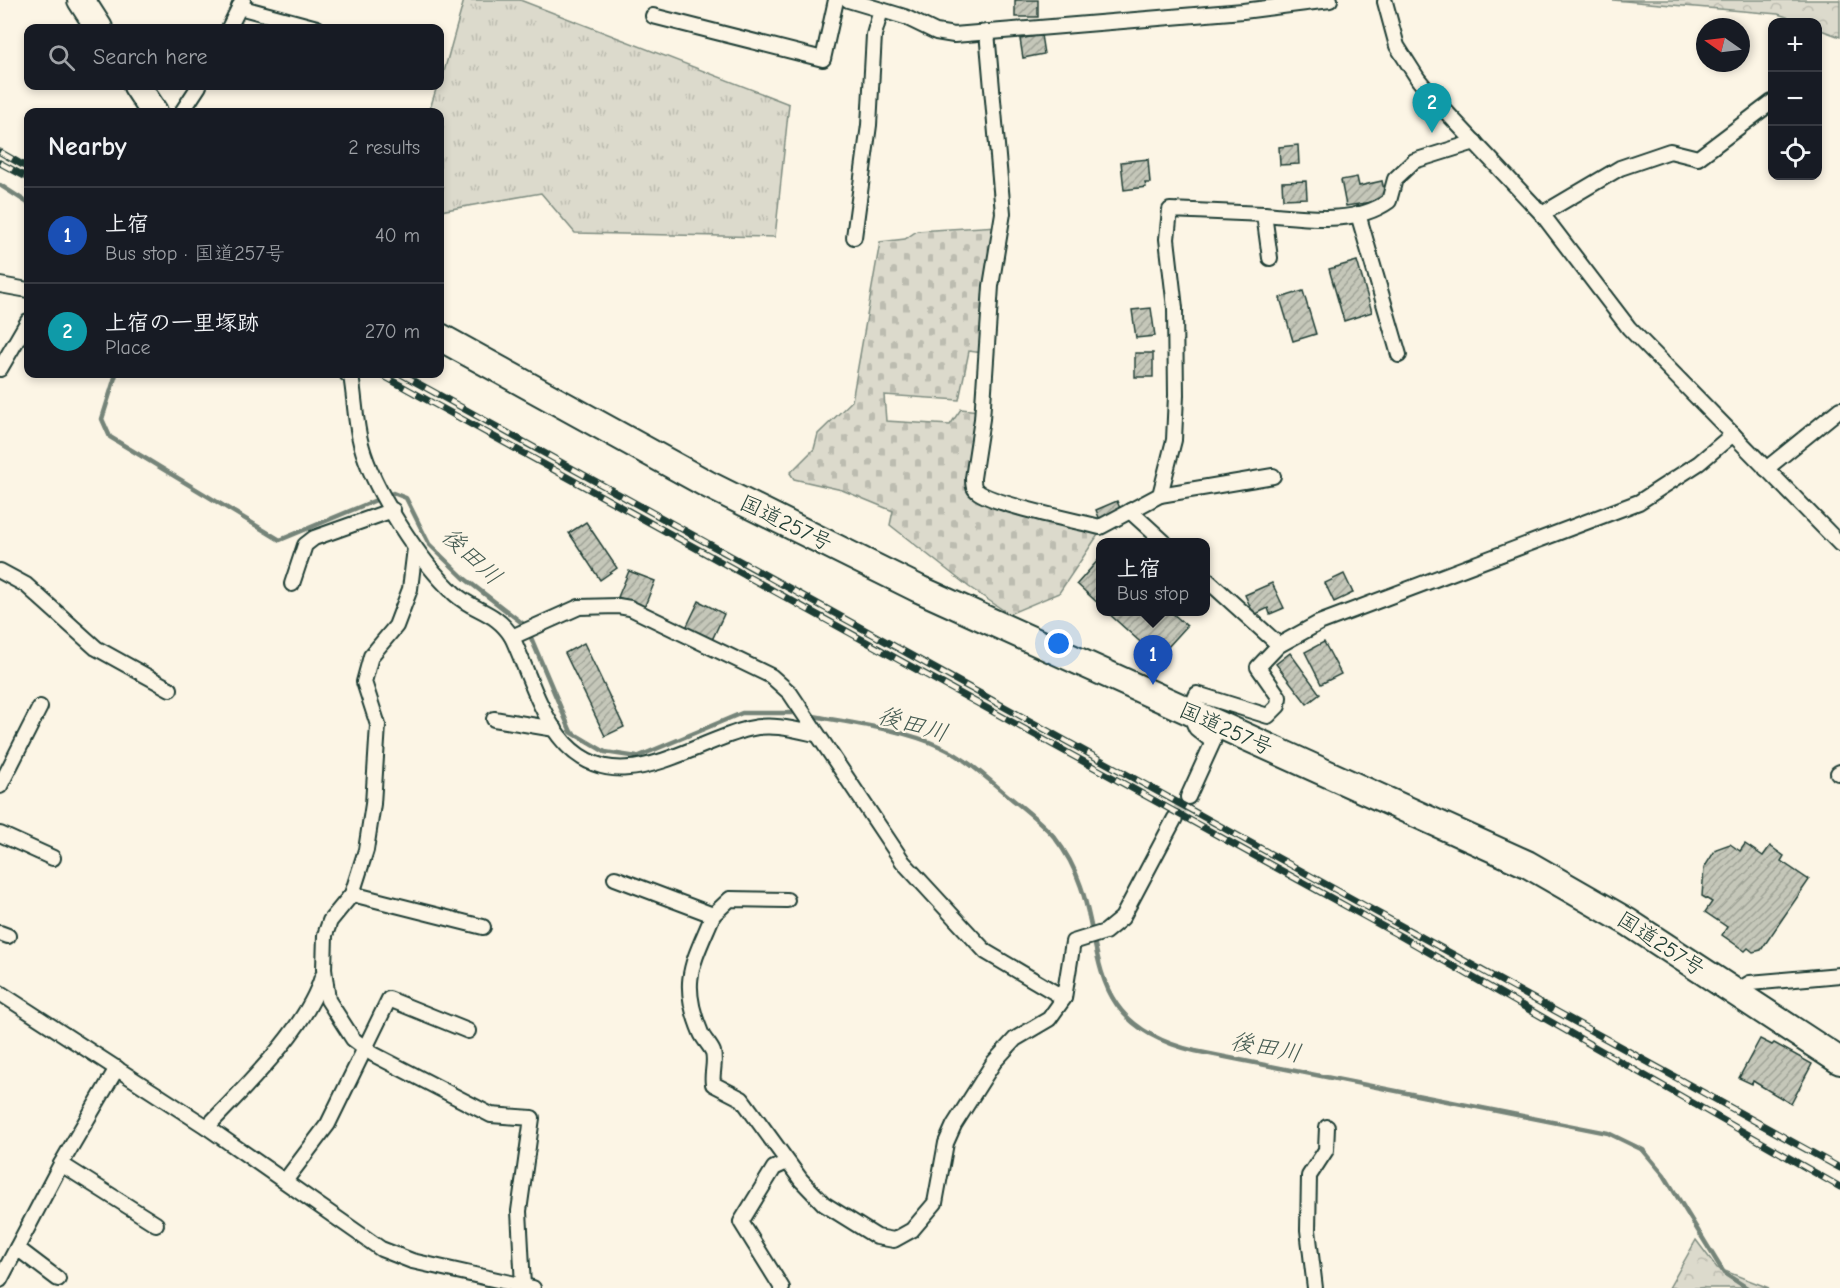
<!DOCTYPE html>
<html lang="en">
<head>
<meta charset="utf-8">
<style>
  body { margin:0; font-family:"Comic Neue","Klee One",sans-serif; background:#20242c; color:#f1f3f6 }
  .controls { position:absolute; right:18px; top:18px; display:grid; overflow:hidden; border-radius:12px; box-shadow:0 3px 9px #0003 }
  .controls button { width:54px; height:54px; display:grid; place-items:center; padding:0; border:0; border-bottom:2px solid #363941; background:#171b24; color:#f1f3f6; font:30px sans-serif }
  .compass { position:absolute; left:1696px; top:18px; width:54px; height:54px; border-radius:50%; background:#171b24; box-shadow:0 3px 9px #0003; rotate:284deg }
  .you { position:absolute; left:1059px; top:644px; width:21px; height:21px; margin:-15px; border:4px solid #fff; border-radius:50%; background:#1a73e8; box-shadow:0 0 0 9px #1a73e833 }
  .badge { display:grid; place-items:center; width:39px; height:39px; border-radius:50%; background:#1a73e8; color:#fff; font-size:20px; font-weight:700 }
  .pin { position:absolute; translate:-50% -50px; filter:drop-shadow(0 2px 3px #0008) }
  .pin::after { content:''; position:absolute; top:32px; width:21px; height:18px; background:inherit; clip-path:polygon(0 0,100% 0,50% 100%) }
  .popup { position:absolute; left:1096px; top:538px; width:114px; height:78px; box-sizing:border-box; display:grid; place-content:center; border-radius:12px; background:#171b24; filter:drop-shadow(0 2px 4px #0005); font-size:20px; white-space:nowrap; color:#9ea1a6 }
  .popup b { font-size:22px; color:#f1f3f6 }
  .popup::after { content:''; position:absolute; left:50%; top:100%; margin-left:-12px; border:12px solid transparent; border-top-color:#171b24 }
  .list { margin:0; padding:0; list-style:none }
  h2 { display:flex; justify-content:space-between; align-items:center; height:78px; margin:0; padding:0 24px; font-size:26px }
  h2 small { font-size:20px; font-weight:400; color:#9ea1a6 }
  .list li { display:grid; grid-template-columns:39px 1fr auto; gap:18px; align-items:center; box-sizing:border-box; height:96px; padding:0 24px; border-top:2px solid #363941 }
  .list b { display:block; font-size:22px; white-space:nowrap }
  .list p { margin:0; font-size:20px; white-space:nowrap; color:#9ea1a6 }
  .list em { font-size:20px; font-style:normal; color:#9ea1a6 }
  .icon { flex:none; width:33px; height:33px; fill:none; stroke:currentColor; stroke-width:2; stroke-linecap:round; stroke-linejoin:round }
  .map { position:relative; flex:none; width:1840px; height:1288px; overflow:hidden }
  .search { position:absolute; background:#171b24; box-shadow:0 3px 9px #0003; left:24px; top:24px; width:420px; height:66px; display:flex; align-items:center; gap:15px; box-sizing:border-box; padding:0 21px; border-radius:12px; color:#9ea1a6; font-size:22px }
  .panel { position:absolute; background:#171b24; box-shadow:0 3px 9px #0003; left:24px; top:108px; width:420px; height:270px; border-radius:12px }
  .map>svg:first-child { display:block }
</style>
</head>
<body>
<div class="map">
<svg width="1840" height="1288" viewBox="0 0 1840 1288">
  <defs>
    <pattern id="grass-tufts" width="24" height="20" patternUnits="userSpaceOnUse" patternTransform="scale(1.5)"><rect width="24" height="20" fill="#dcdacc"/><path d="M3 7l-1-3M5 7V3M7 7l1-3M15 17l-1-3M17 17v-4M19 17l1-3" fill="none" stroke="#bcbcb0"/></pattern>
    <pattern id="forest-crowns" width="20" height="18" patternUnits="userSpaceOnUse" patternTransform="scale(1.5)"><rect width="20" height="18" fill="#dcdacc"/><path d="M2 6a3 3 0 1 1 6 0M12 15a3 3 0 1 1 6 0" fill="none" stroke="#bcbcb0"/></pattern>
    <pattern id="cemetery-stones" width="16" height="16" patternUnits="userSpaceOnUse" patternTransform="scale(1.5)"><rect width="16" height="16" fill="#dcdacc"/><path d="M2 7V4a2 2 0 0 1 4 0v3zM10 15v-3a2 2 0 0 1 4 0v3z" fill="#bcbcb0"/></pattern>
    <pattern id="building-hatch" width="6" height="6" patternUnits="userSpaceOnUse" patternTransform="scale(1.5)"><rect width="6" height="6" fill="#c5c7b9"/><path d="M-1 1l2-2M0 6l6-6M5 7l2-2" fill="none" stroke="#9fa397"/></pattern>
  </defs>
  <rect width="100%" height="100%" fill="#fcf5e5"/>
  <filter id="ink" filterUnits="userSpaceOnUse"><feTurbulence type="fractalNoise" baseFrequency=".0167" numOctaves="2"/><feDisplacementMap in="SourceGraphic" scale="12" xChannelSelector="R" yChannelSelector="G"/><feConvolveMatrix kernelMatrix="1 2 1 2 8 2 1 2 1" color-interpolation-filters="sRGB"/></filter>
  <g filter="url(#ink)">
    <path fill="url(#grass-tufts)" stroke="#7e8c80" stroke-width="1.5" d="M 464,0 L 520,0 L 789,104 L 775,237 L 575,233 L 541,193 L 440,211 L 440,112 L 429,112 L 437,86 L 440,86 Z"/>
    <g fill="url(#forest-crowns)" stroke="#7e8c80" stroke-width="1.5">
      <path d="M 1613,0 L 1840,0 L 1840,37 L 1818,29 L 1818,22 L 1801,22 L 1778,14 Z"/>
      <path d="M 1696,1240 L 1717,1268 L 1769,1288 L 1669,1288 Z"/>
    </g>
    <path fill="url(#cemetery-stones)" stroke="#7e8c80" stroke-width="1.5" d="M 998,226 L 982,353 L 969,351 L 959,400 L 884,395 L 886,421 L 950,425 L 961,409 L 979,411 L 972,495 L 1102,529 L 1059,593 L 1009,614 L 969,587 L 890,525 L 893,511 L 842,490 L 794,479 L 790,473 L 814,449 L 818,434 L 852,401 L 880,242 L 905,239 L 917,231 Z"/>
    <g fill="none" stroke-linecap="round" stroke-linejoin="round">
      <g stroke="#758479" stroke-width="4.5">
        <path d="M 0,185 L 28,203"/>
        <path d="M 116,374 L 102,419 L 110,437 L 280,540 L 393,493 L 406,498 L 429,544 L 464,578 L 526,626 L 571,732 L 605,752 L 637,757 L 742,713 L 800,713"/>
        <path d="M 808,715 C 850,723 903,729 941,747 C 966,758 987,778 1007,795 C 1023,808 1042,822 1055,838 C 1120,920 1061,1019 1195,1051 L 1608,1133 L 1643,1150 L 1664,1175 L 1724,1273 L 1747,1288"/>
      </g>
    </g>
    <g fill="url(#building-hatch)" stroke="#1f3d34" stroke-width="1.5">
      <rect x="1015" y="0" width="23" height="17"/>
      <path d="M 1041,35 L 1044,54 L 1023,58 L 1020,39 Z"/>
      <path d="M 1298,145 L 1299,164 L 1280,165 L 1279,147 Z"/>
      <path d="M 1148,159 L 1150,183 L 1145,183 L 1146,187 L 1124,190 L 1121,162 Z"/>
      <path d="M 1357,177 L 1359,186 L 1382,181 L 1386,200 L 1346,206 L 1341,180 Z"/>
      <path d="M 1306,181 L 1307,198 L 1283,199 L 1282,182 Z"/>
      <path d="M 1357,261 L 1372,312 L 1344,321 L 1329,269 Z"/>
      <path d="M 1303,291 L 1316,334 L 1293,341 L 1280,298 Z"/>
      <path d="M 1151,308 L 1155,336 L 1136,338 L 1132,310 Z"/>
      <rect x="1135" y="353" width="18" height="24"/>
      <path d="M 1117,501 L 1121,511 L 1100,520 L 1096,510 Z"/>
      <path d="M 586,522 L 617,568 L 600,580 L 569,533 Z"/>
      <path d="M 1100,558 L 1100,605 L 1077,584 Z"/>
      <path d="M 629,571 L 655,581 L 644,608 L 618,597 Z"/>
      <path d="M 1344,574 L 1353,593 L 1334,602 L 1325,583 Z"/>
      <path d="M 1272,583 L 1284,608 L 1270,614 L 1268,608 L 1254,615 L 1245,595 Z"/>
      <path d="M 699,601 L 724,614 L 712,640 L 686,628 Z"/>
      <path d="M 1107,612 L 1171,612 L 1187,626 L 1158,658 Z"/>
      <path d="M 1324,642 L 1341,674 L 1321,684 L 1305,652 Z"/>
      <path d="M 584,643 L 624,727 L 605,736 L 565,653 Z"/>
      <path d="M 1290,653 L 1320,694 L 1307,704 L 1276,664 Z"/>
      <path d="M 1730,844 L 1740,851 L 1745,844 L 1763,856 L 1770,846 L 1784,856 L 1781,861 L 1809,880 L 1761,950 L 1753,952 L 1748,948 L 1745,951 L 1722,935 L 1727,927 L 1705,912 L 1712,902 L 1702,896 L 1704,868 L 1716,849 Z"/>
      <path d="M 1760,1039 L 1772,1045 L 1774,1043 L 1812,1064 L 1791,1104 L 1753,1081 L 1752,1084 L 1739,1078 Z"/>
    </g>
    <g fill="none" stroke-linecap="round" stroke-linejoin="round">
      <path stroke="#d0d0c2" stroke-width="14" stroke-dasharray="14 7" stroke-linecap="butt" d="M 1175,818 L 1188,797"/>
      <defs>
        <g id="street">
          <path d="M 848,0 L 905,17 L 936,32 L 954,35 L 1243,11 L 1330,0"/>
          <path d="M 1385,2 L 1397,46 L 1418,79 L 1435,100 L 1542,214 L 1629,328 L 1840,544"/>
          <path d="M 239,7 L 317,28"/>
          <path d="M 653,16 L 823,59 L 836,0"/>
          <path d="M 229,28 L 243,0"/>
          <path d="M 987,32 L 1003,213 L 991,286 L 982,419 L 973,478 C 973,483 973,488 977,491 C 991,504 1077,521 1100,527 L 1160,495 L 1174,440 L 1176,395 L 1175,308 L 1167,239 L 1170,210 L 1264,214"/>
          <path d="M 182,112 L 199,86"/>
          <path d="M 1358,214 L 1399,355"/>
          <path d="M 1542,214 L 1620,168 L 1670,151 L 1698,158 L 1772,102"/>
          <path d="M 854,237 L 869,125 L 874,35 L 881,10"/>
          <path d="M 1270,258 L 1264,214 C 1304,217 1354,226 1389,201 L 1395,179 L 1414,161 L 1475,142"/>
          <path d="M 0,285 L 28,290"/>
          <path d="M 0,369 L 28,321"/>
          <path d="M 347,374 L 351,376 C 355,398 355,422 361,444 C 373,490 420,562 455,594 C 475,612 496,611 512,637 L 579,607 L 618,606 L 630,608 L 771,676 L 790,693 L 903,862 L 986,952 L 1064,998"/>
          <path d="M 1766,469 L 1840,409"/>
          <path d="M 1160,495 L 1273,476"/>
          <path d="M 1130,511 L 1164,542"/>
          <path d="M 415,548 L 410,589 L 396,626 L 371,656 L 364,682 L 378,725 L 373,804 L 366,850 L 352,894 L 330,921 L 325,935 L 324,969 L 328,1000 L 353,1039 L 373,1054 L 491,1115 L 532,1118 L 519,1211 L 523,1286"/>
          <path d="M 0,571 L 26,585 L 96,648 L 170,689"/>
          <path d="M 1206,579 L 1279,645"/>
          <path d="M 292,584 L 305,545 L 314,538 L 393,510"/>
          <path d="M 512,637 C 526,667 539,710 559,736 C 612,805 686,745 748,729 C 770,723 793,729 815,734"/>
          <path d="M 494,719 L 555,729"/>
          <path d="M 1838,773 L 1840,772"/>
          <path d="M 0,786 L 40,707"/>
          <path d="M 1188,797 L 1213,742 L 1196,728 L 1189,712 L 1197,694 L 1268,716 L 1278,706 L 1279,697 L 1258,667 L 1279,645 L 1319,623 L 1639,502 L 1699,463 L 1733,434"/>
          <path d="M 0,834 L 53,858"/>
          <path d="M 615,878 L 713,915 C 693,963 679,981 701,1033 C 704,1040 710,1045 713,1052 C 716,1063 711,1074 713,1084 L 742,1099 L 801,1180 L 824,1204 L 877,1237 L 894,1240 L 912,1230 L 935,1203 L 946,1143 L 954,1125 L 994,1062 L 1015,1039 L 1049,1019 L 1064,998 L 1073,942 L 1105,932 L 1122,918 L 1175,818"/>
          <path d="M 352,894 L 483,927"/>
          <path d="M 713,915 L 730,899 L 787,900"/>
          <path d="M 0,933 L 8,936"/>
          <path d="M 1735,992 L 1750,983 L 1840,975"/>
          <path d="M 0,993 L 207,1127 L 381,1249 L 412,1261 L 533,1288"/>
          <path d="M 207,1127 C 244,1088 307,1028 322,977"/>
          <path d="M 61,1164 L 156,1224"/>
          <path d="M 285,1181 L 328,1124 L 389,999 L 468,1031"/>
          <path d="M 17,1248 L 58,1279"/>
          <path d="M 0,1280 L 61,1164 L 117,1068"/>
          <path d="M 782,1288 L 741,1222 L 774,1168 L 787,1162"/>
          <path d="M 1315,1288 L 1308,1230 L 1309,1176 L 1326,1150 L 1327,1127"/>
        </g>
        <g id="highway">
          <path d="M 81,0 L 99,28"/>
          <path d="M 137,86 L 154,112"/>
          <path d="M 440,337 L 707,484 L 919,589 L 1527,864 L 1628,922 L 1840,1061"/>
        </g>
      </defs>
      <use href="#street" stroke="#1f3d34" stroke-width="18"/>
      <use href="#highway" stroke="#1f3d34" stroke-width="30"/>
      <use href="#street" stroke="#fcf5e5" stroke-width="14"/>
      <use href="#highway" stroke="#fcf5e5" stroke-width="26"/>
      <defs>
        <g id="rail">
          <path d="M 0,152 L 28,168"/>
          <path d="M 0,163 L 28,178"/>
          <path d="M 380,374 L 1402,937 L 1840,1187"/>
          <path d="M 401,374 L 1840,1168"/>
        </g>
      </defs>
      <use href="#rail" stroke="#1f3d34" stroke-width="7"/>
      <use href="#rail" stroke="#fcf5e5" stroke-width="4.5" stroke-dasharray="14" stroke-linecap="butt"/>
    </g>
  </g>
  <g text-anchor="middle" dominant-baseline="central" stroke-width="4.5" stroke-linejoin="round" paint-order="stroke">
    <g font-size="22" fill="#1f3d34" stroke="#fcf5e5">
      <text transform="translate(786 523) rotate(26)">国道257号</text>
      <text transform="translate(1226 729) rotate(24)">国道257号</text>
      <text transform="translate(1661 944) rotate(33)">国道257号</text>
    </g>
    <g font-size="24" font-style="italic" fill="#435a51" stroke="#fcf5e5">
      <text transform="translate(472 556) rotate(43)">後田川</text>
      <text transform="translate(913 724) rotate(16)">後田川</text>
      <text transform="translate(1266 1047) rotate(11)">後田川</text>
    </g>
  </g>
</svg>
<div class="controls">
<button>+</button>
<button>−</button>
<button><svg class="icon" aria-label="locate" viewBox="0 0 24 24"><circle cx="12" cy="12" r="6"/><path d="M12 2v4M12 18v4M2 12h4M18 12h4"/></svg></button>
</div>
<svg class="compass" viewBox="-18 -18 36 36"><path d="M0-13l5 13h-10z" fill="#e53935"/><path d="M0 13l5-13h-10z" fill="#9ea1a6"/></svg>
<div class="you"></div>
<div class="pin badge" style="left:1153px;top:685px;background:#1a4fb4">1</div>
<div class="popup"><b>上宿</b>Bus stop</div>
<div class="pin badge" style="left:1432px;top:133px;background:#0f9aa8">2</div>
<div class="search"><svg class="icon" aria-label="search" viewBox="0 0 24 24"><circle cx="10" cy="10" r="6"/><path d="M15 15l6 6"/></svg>Search here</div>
<section class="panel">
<h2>Nearby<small>2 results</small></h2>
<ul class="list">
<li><span class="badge" style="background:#1a4fb4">1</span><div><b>上宿</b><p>Bus stop · 国道257号</p></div><em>40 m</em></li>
<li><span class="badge" style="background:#0f9aa8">2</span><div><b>上宿の一里塚跡</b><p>Place</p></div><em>270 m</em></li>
</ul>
</section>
</div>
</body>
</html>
